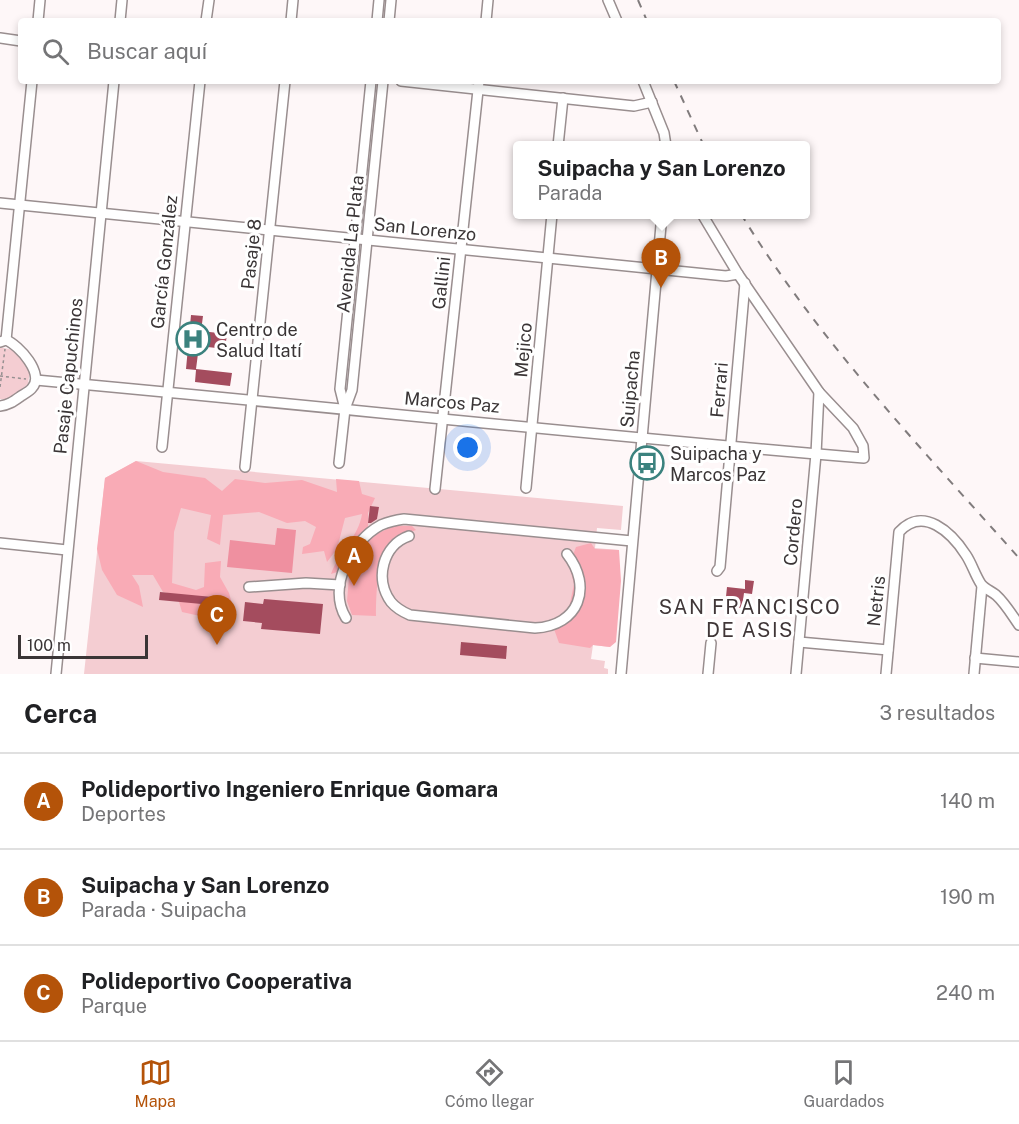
<!DOCTYPE html>
<html lang="es">
<head>
<meta charset="utf-8">
<style>
  body { margin:0; font-family:"Public Sans",sans-serif; background:#f6f6f6; color:#202124 }
  .scale { position:absolute; left:18px; bottom:15px; width:130px; box-sizing:border-box; padding-left:6px; border:3px solid #3a3536; border-top:0; font-size:16px; line-height:21px; white-space:nowrap; color:#3a3536; -webkit-text-stroke:4px #fff; paint-order:stroke }
  .you { position:absolute; left:468px; top:448px; width:21px; height:21px; margin:-15px; border:4px solid #fff; border-radius:50%; background:#1a73e8; box-shadow:0 0 0 9px #1a73e833 }
  .badge { display:grid; place-items:center; width:39px; height:39px; border-radius:50%; background:#b45309; color:#fff; font-size:20px; font-weight:700 }
  .pin { position:absolute; translate:-50% -50px; filter:drop-shadow(0 2px 3px #0008) }
  .pin::after { content:''; position:absolute; top:32px; width:21px; height:18px; background:inherit; clip-path:polygon(0 0,100% 0,50% 100%) }
  .popup { position:absolute; left:513px; top:141px; width:297px; height:78px; box-sizing:border-box; display:grid; place-content:center; border-radius:6px; background:#fff; filter:drop-shadow(0 2px 4px #0005); font-size:20px; white-space:nowrap; color:#757577 }
  .popup b { font-size:22px; color:#202124 }
  .popup::after { content:''; position:absolute; left:50%; top:100%; margin-left:-12px; border:12px solid transparent; border-top-color:#fff }
  .list { margin:0; padding:0; list-style:none }
  h2 { display:flex; justify-content:space-between; align-items:center; height:78px; margin:0; padding:0 24px; font-size:26px }
  h2 small { font-size:20px; font-weight:400; color:#757577 }
  .list li { display:grid; grid-template-columns:39px 1fr auto; gap:18px; align-items:center; box-sizing:border-box; height:96px; padding:0 24px; border-top:2px solid #e0e0e0 }
  .list b { display:block; font-size:22px; white-space:nowrap }
  .list p { margin:0; font-size:20px; white-space:nowrap; color:#757577 }
  .list em { font-size:20px; font-style:normal; color:#757577 }
  .icon { flex:none; width:33px; height:33px; fill:none; stroke:currentColor; stroke-width:2; stroke-linecap:round; stroke-linejoin:round }
  .map { position:relative; flex:none; width:1019px; height:674px; overflow:hidden }
  .search { position:absolute; background:#fff; box-shadow:0 3px 9px #0003; left:18px; right:18px; top:18px; height:66px; display:flex; align-items:center; gap:15px; box-sizing:border-box; padding:0 21px; border-radius:6px; color:#757577; font-size:22px }
  .sheet { height:366px; background:#fff }
  nav { display:flex; justify-content:space-around; align-items:center; box-sizing:border-box; height:84px; border-top:2px solid #e0e0e0; background:#fff; font-size:16px; color:#757577 }
  nav a { display:grid; justify-items:center; gap:3px }
  nav .on { color:#b45309 }
  .map>svg:first-child { display:block }
</style>
</head>
<body>
<div class="map">
<svg width="1019" height="674" viewBox="0 0 1019 674">
  <rect width="100%" height="100%" fill="#fef7f8"/>
  <g fill="#f4cdd2">
    <path d="M 0,347 L 13,350 L 30,370 L 28,384 L 10,400 L 0,399 Z"/>
    <path d="M 136,461 L 623,506 L 621,530 L 597,528 L 595,548 L 619,550 L 610,647 L 593,645 L 591,659 L 605,661 L 604,668 L 608,669 L 608,674 L 84,674 L 105,478 Z"/>
  </g>
  <g fill="#f9abb6">
    <path d="M 136,461 L 163,472 L 205,478 L 222,491 L 235,479 L 265,483 L 302,480 L 337,492 L 336,479 L 359,481 L 362,494 L 375,498 L 368,513 L 368,527 L 353,544 L 340,571 L 331,574 C 338,553 359,536 362,514 L 345,518 L 337,549 L 327,562 L 324,551 L 302,554 L 303,547 L 310,544 L 316,527 L 305,521 L 287,523 L 259,512 L 223,515 L 220,545 L 207,539 L 211,515 L 181,508 L 174,532 L 172,583 L 196,590 L 204,587 L 205,563 L 221,561 L 220,577 L 229,593 L 233,607 L 209,618 L 182,612 L 177,595 L 163,592 L 153,575 L 132,575 L 139,586 L 143,607 L 117,595 L 102,570 L 97,549 L 105,478 Z"/>
    <path d="M 394,526 L 412,526 L 416,530 C 409,533 398,535 393,539 C 377,553 376,596 376,616 L 352,615 L 347,601 L 349,577 L 359,551 L 374,535 Z"/>
    <path d="M 591,543 L 595,549 L 619,550 L 621,581 L 616,642 L 610,647 L 593,645 L 590,648 L 559,643 L 554,629 L 569,608 L 574,584 L 569,565 L 576,547 Z"/>
  </g>
  <path fill="#ef90a0" d="M 277,528 L 296,530 L 292,573 L 227,567 L 230,540 L 275,545 Z"/>
  <g fill="#a44c5e">
    <path d="M 191,315 L 203,316 L 201,331 L 227,334 L 225,349 L 199,346 L 196,369 L 232,373 L 230,386 L 195,382 L 196,370 L 186,369 Z"/>
    <path d="M 370,506 L 379,507 L 377,519 L 371,523 L 368,523 Z"/>
    <path d="M 745,580 L 754,581 L 752,594 L 744,593 L 742,608 L 725,606 L 727,587 L 745,589 Z"/>
    <path d="M 160,592 L 223,598 L 223,606 L 159,600 Z"/>
    <path d="M 264,599 L 323,604 L 320,634 L 261,629 L 262,623 L 243,621 L 245,602 L 263,604 Z"/>
    <path d="M 461,642 L 507,646 L 506,659 L 460,655 Z"/>
  </g>
  <g fill="none" stroke-linecap="round" stroke-linejoin="round">
    <defs>
      <g id="minor">
        <path d="M 608,0 L 617,21"/>
        <path d="M 38,21 L 40,0"/>
        <path d="M 120,21 L 122,0"/>
        <path d="M 206,21 L 209,0"/>
        <path d="M 291,21 L 293,0"/>
        <path d="M 377,21 L 379,0"/>
        <path d="M 389,21 L 391,0"/>
        <path d="M 486,21 L 488,0"/>
        <path d="M 0,38 L 21,41"/>
        <path d="M 401,81 L 634,106 L 652,102"/>
        <path d="M 643,81 L 664,133 L 666,146"/>
        <path d="M 558,146 L 563,98"/>
        <path d="M 0,203 L 726,276 L 738,274"/>
        <path d="M 6,340 L 32,81"/>
        <path d="M 0,342 L 6,340 C 19,345 45,374 32,388 C 30,391 24,394 21,396 C 14,401 9,405 0,406"/>
        <path d="M 36,380 C 312,405 588,435 864,458 L 863,446 L 853,428 L 819,392 L 738,274 L 702,214"/>
        <path d="M 345,409 L 340,389 L 371,81"/>
        <path d="M 162,447 L 200,81"/>
        <path d="M 339,463 L 345,409 L 352,390 L 383,81"/>
        <path d="M 245,467 L 285,81"/>
        <path d="M 526,488 L 552,214"/>
        <path d="M 435,489 L 479,81"/>
        <path d="M 409,536 C 383,545 374,579 391,602 C 396,608 403,612 410,615 L 535,628 C 579,626 593,587 567,554"/>
        <path d="M 0,543 L 67,550"/>
        <path d="M 717,571 L 720,567 L 745,283"/>
        <path d="M 249,587 L 306,583 L 340,585"/>
        <path d="M 346,618 C 327,587 351,541 381,525 C 388,522 396,520 404,519 L 632,541"/>
        <path d="M 799,642 L 888,650"/>
        <path d="M 975,658 L 1019,662"/>
        <path d="M 56,674 L 114,81"/>
        <path d="M 621,674 L 662,214"/>
        <path d="M 708,674 L 711,643"/>
        <path d="M 796,674 L 816,454 L 819,392"/>
        <path d="M 886,674 L 899,532 C 923,505 952,533 966,555 C 972,564 975,575 981,584 C 985,589 991,591 996,595 C 1005,603 1012,615 1019,625"/>
        <path d="M 974,674 L 982,586"/>
      </g>
    </defs>
    <use href="#minor" stroke="#998e8f" stroke-width="12"/>
    <g stroke="#969091" stroke-width="1.5" stroke-dasharray="3 3" stroke-linecap="butt">
      <path d="M 0,376 L 26,379"/>
      <path d="M 0,387 L 5,349"/>
    </g>
    <use href="#minor" stroke="#fff" stroke-width="9"/>
    <g stroke="#817c7d" stroke-width="2" stroke-dasharray="8 8" stroke-linecap="butt">
      <path d="M 638,0 L 647,21"/>
      <path d="M 674,81 L 704,146"/>
      <path d="M 741,214 C 818,340 921,448 1019,558"/>
    </g>
  </g>
  <defs>
    <symbol id="hospital-ring" viewBox="-11 -11 22 22"><circle r="9.5" fill="#fff" stroke="#3b827e" stroke-width="1.5"/><path d="M-5-5h3v3.5h4V-5h3V5h-3V1.5h-4V5h-3Z" fill="#3b827e"/></symbol>
    <symbol id="bus-ring" viewBox="-11 -11 22 22"><circle r="9.5" fill="#fff" stroke="#3b827e" stroke-width="1.5"/><path d="M-5-6H5V4H4V6H2V4H-2V6H-4V4H-5ZM-3.5-4V0h7V-4ZM-3.5 1.2v1.5H-2V1.2ZM2 1.2v1.5H3.5V1.2Z" fill="#3b827e"/></symbol>
  </defs>
  <g fill-rule="evenodd">
    <use href="#hospital-ring" x="174" y="320" width="38" height="38"/>
    <use href="#bus-ring" x="628" y="444" width="38" height="38"/>
  </g>
  <g text-anchor="middle" dominant-baseline="central" stroke-width="6" stroke-linejoin="round" paint-order="stroke">
    <g font-size="18" fill="#3a3536" stroke="#fff">
      <text transform="translate(425 229) rotate(6)">San Lorenzo</text>
      <text transform="translate(350 244) rotate(-84)">Avenida La Plata</text>
      <text transform="translate(251 254) rotate(-84)">Pasaje 8</text>
      <text transform="translate(164 262) rotate(-84)">García González</text>
      <text transform="translate(441 283) rotate(-84)">Gallini</text>
      <text transform="translate(523 350) rotate(-85)">Mejico</text>
      <text transform="translate(68 376) rotate(-84)">Pasaje Capuchinos</text>
      <text transform="translate(630 389) rotate(-85)">Suipacha</text>
      <text transform="translate(719 390) rotate(-85)">Ferrari</text>
      <text transform="translate(452 402) rotate(5)">Marcos Paz</text>
      <text transform="translate(793 532) rotate(-85)">Cordero</text>
      <text transform="translate(876 601) rotate(-84)">Netris</text>
    </g>
    <g font-size="18" fill="#3a3536" stroke="#fff" text-anchor="start">
      <text x="216" y="329">Centro de<tspan x="216" dy="21">Salud Itatí</tspan></text>
      <text x="670" y="453">Suipacha y<tspan x="670" dy="21">Marcos Paz</tspan></text>
    </g>
    <g font-size="20" letter-spacing="1.5" fill="#403738" stroke="#fff">
      <text x="750" y="607">SAN FRANCISCO<tspan x="750" dy="23">DE ASIS</tspan></text>
    </g>
  </g>
</svg>
<div class="scale">100 m</div>
<div class="you"></div>
<div class="pin badge" style="left:354px;top:586px">A</div>
<div class="pin badge" style="left:661px;top:288px">B</div>
<div class="popup"><b>Suipacha y San Lorenzo</b>Parada</div>
<div class="pin badge" style="left:217px;top:645px">C</div>
<div class="search"><svg class="icon" aria-label="search" viewBox="0 0 24 24"><circle cx="10" cy="10" r="6"/><path d="M15 15l6 6"/></svg>Buscar aquí</div>
</div>
<section class="sheet">
<h2>Cerca<small>3 resultados</small></h2>
<ul class="list">
<li><span class="badge">A</span><div><b>Polideportivo Ingeniero Enrique Gomara</b><p>Deportes</p></div><em>140 m</em></li>
<li><span class="badge">B</span><div><b>Suipacha y San Lorenzo</b><p>Parada · Suipacha</p></div><em>190 m</em></li>
<li><span class="badge">C</span><div><b>Polideportivo Cooperativa</b><p>Parque</p></div><em>240 m</em></li>
</ul>
</section>
<nav>
<a class="on"><svg class="icon" aria-label="map" viewBox="0 0 24 24"><path d="M3 6l6-2 6 2 6-2v14l-6 2-6-2-6 2zM9 4v14M15 6v14"/></svg>Mapa</a>
<a><svg class="icon" aria-label="directions" viewBox="0 0 24 24"><path d="M12 3l9 9-9 9-9-9zM9 14v-3h6M13 9l2 2-2 2"/></svg>Cómo llegar</a>
<a><svg class="icon" aria-label="saved" viewBox="0 0 24 24"><path d="M7 4h10v16l-5-4-5 4z"/></svg>Guardados</a>
</nav>
</body>
</html>
